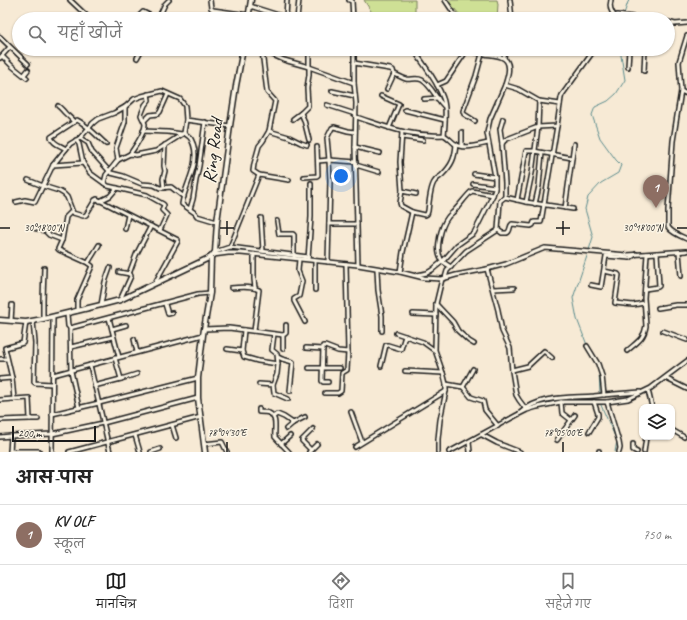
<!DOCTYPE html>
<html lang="hi">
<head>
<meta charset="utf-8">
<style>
  body { margin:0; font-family:Caveat,"Playpen Sans Deva",sans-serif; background:#f6f6f6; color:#222 }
  .controls { position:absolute; right:12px; bottom:12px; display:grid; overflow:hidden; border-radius:8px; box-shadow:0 1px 3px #0004 }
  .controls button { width:36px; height:36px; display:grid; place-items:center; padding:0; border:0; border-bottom:1px solid #e0e0e0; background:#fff; color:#222; font:20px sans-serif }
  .scale { position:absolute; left:12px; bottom:10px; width:84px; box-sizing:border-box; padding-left:4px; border:2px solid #1c1c1c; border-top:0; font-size:11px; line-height:14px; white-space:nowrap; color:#1c1c1c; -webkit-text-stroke:3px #fcf5e5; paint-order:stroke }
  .you { position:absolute; left:341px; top:176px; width:14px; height:14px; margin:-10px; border:3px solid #fff; border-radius:50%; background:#1a73e8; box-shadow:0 0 0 6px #1a73e833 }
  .badge { display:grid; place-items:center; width:26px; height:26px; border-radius:50%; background:#1c1c1c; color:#fff; font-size:13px; font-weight:700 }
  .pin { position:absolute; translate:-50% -33px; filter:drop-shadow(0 1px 2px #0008) }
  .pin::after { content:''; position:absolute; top:21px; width:14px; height:12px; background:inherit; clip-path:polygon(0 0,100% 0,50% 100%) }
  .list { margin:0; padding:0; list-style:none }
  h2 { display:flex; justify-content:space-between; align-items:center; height:52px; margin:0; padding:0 16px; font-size:17px }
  h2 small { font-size:13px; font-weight:400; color:#767676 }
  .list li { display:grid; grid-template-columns:26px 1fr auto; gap:12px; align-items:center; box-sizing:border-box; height:60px; padding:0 16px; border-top:1px solid #e0e0e0 }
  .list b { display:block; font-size:15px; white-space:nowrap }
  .list p { margin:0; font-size:13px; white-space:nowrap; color:#767676 }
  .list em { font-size:13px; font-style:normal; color:#767676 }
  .icon { flex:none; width:22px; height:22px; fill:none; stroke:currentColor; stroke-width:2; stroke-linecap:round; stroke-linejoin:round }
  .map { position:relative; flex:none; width:687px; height:452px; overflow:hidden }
  .search { position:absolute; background:#fff; box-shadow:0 1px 3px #0004; left:12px; right:12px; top:12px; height:44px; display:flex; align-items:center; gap:10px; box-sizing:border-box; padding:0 14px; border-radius:22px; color:#767676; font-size:15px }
  .sheet { height:112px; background:#fff }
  nav { display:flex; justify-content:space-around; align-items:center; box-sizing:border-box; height:56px; border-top:1px solid #e0e0e0; background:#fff; font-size:11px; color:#767676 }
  nav a { display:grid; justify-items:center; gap:2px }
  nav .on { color:#1c1c1c }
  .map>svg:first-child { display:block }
</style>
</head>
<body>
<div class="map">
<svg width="687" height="452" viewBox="0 0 687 452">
  <rect width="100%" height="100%" fill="#f7ead5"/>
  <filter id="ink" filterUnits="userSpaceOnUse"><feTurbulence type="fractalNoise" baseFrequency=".025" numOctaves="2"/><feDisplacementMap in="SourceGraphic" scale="8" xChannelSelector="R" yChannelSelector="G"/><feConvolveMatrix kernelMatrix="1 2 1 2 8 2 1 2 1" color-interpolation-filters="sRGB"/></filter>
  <g filter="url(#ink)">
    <g fill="#cee095" stroke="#757e58">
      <path d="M 364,0 L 415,0 L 415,19 L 376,19 Z"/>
      <path d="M 447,0 L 497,0 L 498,4 L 497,19 L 460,19 L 459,14 Z"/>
    </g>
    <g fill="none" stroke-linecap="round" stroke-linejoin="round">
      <g stroke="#5a8b8d" stroke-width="1">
        <path d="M 624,14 L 628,2 L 630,0"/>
        <path d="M 589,250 L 593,237 L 585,209 L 588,197 L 601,183 L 618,173 L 621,165 L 616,160 L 600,138 L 592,115 L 595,107 L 608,101 L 616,94 L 625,80 L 620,49"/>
        <path d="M 587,345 L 577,319 L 573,298 L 588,253"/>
        <path d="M 599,371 L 600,394"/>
        <path d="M 600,403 L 617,441 L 615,452"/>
      </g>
      <defs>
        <g id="minor">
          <path d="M 70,0 L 89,18"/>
          <path d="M 210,0 L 211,8 L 213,10 L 248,15"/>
          <path d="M 349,0 L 352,1 L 353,19"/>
          <path d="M 445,0 L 453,12 L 455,19"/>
          <path d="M 510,0 L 512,19"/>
          <path d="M 611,0 C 609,7 611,11 615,17"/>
          <path d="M 250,6 L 291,19"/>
          <path d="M 286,17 L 287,0"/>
          <path d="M 136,19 L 143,12 L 157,19"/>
          <path d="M 158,19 L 165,4 L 169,0"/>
          <path d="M 297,19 L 299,0"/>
          <path d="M 615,19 L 615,17 L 617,15 L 648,19"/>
          <path d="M 668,22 L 675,24 L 687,23"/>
          <path d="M 687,36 L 679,62 L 681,91 L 673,141 L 668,210 L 668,227 C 672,233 680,236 687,239"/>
          <path d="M 0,37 L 28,64"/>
          <path d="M 256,49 L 264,51 L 284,60 L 309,67 L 354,83 L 356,103 L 355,147 L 358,265"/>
          <path d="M 354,49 L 354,83"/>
          <path d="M 463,49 C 470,51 477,53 485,54 C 490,55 496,55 501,57 C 513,61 508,76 505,85 L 518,89 L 539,101 L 560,104"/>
          <path d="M 2,56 L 12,66 L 27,78"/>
          <path d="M 0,58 L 9,48"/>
          <path d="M 137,58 L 142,49"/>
          <path d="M 504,58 L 505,49"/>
          <path d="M 354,63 L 390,69 L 393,70 L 394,74"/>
          <path d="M 628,67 L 629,49"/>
          <path d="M 644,71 L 645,49"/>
          <path d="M 24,75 L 28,70"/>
          <path d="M 437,85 L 446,81 L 467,50"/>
          <path d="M 387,89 L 394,74 C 398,75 402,78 406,79 C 411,80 417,77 422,80 C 432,86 436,99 444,106"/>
          <path d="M 332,91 L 355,96"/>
          <path d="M 681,91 L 687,94"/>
          <path d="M 381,96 L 399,104 L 389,128"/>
          <path d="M 424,99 L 438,98"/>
          <path d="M 327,105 L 355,114"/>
          <path d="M 58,106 C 61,108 62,110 65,113 C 68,116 71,118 74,122"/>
          <path d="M 405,110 L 445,120"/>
          <path d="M 356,117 C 387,127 410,137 444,135 C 445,125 447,108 443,98 C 437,81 426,68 416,53"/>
          <path d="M 293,119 L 301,113"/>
          <path d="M 186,120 L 184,133 C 187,135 190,137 191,139 C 203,161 185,183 182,204 L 195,213 L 197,216 L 217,222"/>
          <path d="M 144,121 L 150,115 L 158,114 L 160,112 L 168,94"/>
          <path d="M 475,121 L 464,114 L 463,111 L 476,76 L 482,54"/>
          <path d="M 143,131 L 168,132 L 182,134"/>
          <path d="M 269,131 L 289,137 L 301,143 L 307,145"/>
          <path d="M 402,132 L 400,162 L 402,191 L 400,203 L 401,206 L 412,212 L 425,215 L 427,214 L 428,211 C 429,204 430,186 435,181 C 437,178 440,177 442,175 C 452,165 455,158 456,144"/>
          <path d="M 444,135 C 448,137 451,141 455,144 C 463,150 478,145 488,143"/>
          <path d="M 402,137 L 423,140"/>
          <path d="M 80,138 L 88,143 L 92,152 L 111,173 L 123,176 L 142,184 L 154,185 L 160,188 L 171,187 L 184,197"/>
          <path d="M 76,140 L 79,144 L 83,163"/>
          <path d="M 309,140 L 304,120 L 301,113 L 308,106 L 307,88 L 309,75 L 309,54 L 311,49"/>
          <path d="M 502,144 L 500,129 L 503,119"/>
          <path d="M 462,146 L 462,132"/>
          <path d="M 355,147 L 380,153"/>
          <path d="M 66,149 C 60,145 53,144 51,137 L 77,120 C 86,124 98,137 106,144"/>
          <path d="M 130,154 C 135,147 145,133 145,124 C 144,121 142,118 141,115 L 145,105 L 149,100 L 148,94"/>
          <path d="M 118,160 L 116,148 L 125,122 L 125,107"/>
          <path d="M 318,161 L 329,160 L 356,162"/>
          <path d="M 53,165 L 70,144 L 80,138 L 93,123 L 98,119 L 114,113 L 125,107 L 134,99 L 142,96 L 162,91 L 180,99 L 185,106 L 186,120 L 230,126"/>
          <path d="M 356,165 L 379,172"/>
          <path d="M 474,174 L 495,177"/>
          <path d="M 259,175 L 289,180"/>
          <path d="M 304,177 L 317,176 L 318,175 L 317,147"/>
          <path d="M 28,180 L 43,186 L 59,191 L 64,194 L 67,197 L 73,213 L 83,216 L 86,215 L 95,200 L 97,199 L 178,240 L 178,241 L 155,283"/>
          <path d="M 104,183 L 106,175 L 118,160 L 130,154 L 136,155 L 156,151 L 184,133"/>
          <path d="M 473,184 L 495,187"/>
          <path d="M 164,188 L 163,179 L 165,171 L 164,166 L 165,145"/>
          <path d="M 402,191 L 416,194"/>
          <path d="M 505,197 L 526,202 L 573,209"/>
          <path d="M 517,200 L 526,151 L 534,151 L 572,158"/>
          <path d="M 100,201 L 110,196 L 117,188"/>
          <path d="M 16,202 L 25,200 L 35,202 L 53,165 L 83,163 L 90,173 L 108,186 L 147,195 L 163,204 L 164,205 L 162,210 L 167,215 L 160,230"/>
          <path d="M 526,202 L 532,173 L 538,127 L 539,101"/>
          <path d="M 535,204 L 539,186 L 542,153"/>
          <path d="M 565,208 L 574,144"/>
          <path d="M 190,209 L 193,199 L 196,180 L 199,166 L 205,122"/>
          <path d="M 72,211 L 66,217 L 62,240 L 58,249 L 59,250 L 88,263 L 92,266 L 77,300 L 77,311"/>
          <path d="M 261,218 L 263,251"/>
          <path d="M 277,221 L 279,234 L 293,234 L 294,235 L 294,256"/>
          <path d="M 329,224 L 357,224"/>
          <path d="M 34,228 L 45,231 L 49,235 L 62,240"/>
          <path d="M 125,229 L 128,215"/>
          <path d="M 498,230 L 502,233 L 507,233 C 511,231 509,226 512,224 L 531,226 L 533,225 L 534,222 L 541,222 L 557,126"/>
          <path d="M 230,247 L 308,257"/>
          <path d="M 215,252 L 230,247 L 259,175 L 253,171 L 254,164 L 259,146 L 263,141 L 269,131 L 275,101 L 267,92 L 262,51"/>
          <path d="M 679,252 L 681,276"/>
          <path d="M 254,254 L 254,279 L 255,288"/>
          <path d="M 213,255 L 228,253 L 241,253 L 358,265 L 400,272 L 424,278 L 442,279 L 456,275 L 487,269 L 506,264 L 545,248 L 627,255 L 687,251"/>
          <path d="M 299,259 L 298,271 L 302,281 L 299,296 L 294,299 L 294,301 L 305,322"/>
          <path d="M 308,259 L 311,217 L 311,183"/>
          <path d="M 315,261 L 315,290"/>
          <path d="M 328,262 L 330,180 L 329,160 L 327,138 L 332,128 L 334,127 L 348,131 L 355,132"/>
          <path d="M 88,263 L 99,245"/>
          <path d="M 451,267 C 448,265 443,263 441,259 C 435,249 441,226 448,217 C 450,214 453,213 455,210 C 461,204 466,196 472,191 L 493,195"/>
          <path d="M 377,269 L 378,290 L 382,316 L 382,331"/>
          <path d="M 487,269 L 498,310 L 502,331 L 510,348 L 512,371 L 516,395 L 519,400 L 525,408"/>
          <path d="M 604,271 L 618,274 L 619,275 L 615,303 L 633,305 L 644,303"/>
          <path d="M 119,272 L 130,274 L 131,276 L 120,300"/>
          <path d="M 400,272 L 403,252 L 412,212"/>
          <path d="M 129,274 L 136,255 L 151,226"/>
          <path d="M 417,275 L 427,273 L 432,270 L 443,261 L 457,245 L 474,233 L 493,195 L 495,189 L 495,177 L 487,133 L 490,119 L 505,85"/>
          <path d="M 445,278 L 447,271 L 466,251 L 498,230 L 500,201 L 505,197 L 505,183 L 502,144 L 504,141 L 507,139 L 538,127 L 557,126 L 561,98 L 562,95 L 595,49"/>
          <path d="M 591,285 L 601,287 L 606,256 L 630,258 L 636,254"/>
          <path d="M 231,288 C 240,287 251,286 259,290 L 254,331"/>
          <path d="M 493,289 L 514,288"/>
          <path d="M 645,289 L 658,287 L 659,286 L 657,253"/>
          <path d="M 165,304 L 168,314 L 172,313"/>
          <path d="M 436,304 L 453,322 L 458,331 L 469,341 L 474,344"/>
          <path d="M 101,305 L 105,282 L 110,268"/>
          <path d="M 658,308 L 676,305 L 687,305"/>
          <path d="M 67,314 L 68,326 L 70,328 L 71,371 L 79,408"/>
          <path d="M 413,314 L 436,315"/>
          <path d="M 109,318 L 119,357"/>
          <path d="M 43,319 L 43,300 L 44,268"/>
          <path d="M 11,321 L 12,305"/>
          <path d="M 33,321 L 35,343 L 34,382 L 35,383 L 52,384"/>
          <path d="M 70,328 L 198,294 L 210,293"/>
          <path d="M 112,329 L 126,325"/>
          <path d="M 204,329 L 229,328 L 283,335 L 285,334 L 286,333 L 286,325"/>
          <path d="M 663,331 L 687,340"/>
          <path d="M 396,333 L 423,342 L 434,350"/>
          <path d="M 274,334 L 272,350 L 277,354 L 278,364"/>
          <path d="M 134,339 L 137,352"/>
          <path d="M 587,346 L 598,364 L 602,376 L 604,395"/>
          <path d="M 71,347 L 113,337"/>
          <path d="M 306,348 L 323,349"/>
          <path d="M 227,349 L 242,351 L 244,330"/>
          <path d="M 283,349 L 283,335"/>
          <path d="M 242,351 L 244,357 L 258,361 L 278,364 L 277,374 L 273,385 L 274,393 L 288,399"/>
          <path d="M 627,351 C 637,342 644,339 646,326 L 644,298 L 647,254"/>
          <path d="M 278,357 L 282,359 L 293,362 L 290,391"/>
          <path d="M 115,358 L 121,379 L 137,374"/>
          <path d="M 0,359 L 7,359"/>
          <path d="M 90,365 L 110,452"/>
          <path d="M 381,366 L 386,345 L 388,345 L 401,349 L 405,336"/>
          <path d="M 309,368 L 340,368"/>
          <path d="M 512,370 L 528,366 L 544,351 L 552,358"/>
          <path d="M 405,371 L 443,373"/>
          <path d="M 53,375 L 203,335"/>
          <path d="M 665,378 L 687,389"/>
          <path d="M 0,379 L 12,378"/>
          <path d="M 328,382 L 323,382 L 322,381 L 323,346 L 325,346 L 338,351 L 348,352 L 346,264"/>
          <path d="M 259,384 L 273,385"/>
          <path d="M 446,384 L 463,387 L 473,369"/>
          <path d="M 94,386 L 121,379"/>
          <path d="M 463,387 L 471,397 L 483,401 L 485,410 L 498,426"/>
          <path d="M 648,390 L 652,407"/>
          <path d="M 325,393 L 338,393 L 341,391 L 342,373 L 347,370 L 348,352"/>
          <path d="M 14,399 L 29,398 L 30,419 L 38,419"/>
          <path d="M 0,400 L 14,399 L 12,378 L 5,348 L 23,343 L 26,322"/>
          <path d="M 561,402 L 562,413 L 571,420"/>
          <path d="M 607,402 L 619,442 L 620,448 L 619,452"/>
          <path d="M 259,409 L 259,412 C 262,412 266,412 269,413 C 278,417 274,430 275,437 L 289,452"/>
          <path d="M 351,412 L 362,442"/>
          <path d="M 520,413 C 539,395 570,398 594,396 C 609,394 625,393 640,392"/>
          <path d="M 52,414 L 99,403 L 198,378"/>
          <path d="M 273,417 L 277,414 L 284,417 L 293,423 L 305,417"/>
          <path d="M 0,420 L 30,419"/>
          <path d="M 172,425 L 176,438"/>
          <path d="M 286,429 L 293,423"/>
          <path d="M 672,430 L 684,437"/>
          <path d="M 589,432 L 598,417 L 598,414 L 594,402"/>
          <path d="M 135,435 L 140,452"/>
          <path d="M 482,435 L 497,443 L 520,452"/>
          <path d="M 11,436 L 52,434 L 103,423 L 198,398"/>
          <path d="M 0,437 L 11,436 L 10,452"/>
          <path d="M 557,440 L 575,415"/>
          <path d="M 469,442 L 470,452"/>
          <path d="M 204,444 L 222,442 L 227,452"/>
          <path d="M 281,444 L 290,436"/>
          <path d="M 633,444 L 633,450 L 637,452"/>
          <path d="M 355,447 L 446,391"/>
          <path d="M 311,450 L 302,441 L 302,440 L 313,429"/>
          <path d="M 10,451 L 39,451"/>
          <path d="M 599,451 L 599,452"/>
          <path d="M 52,452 L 53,317"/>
          <path d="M 69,452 L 201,417"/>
          <path d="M 151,452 L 160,449"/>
          <path d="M 309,452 L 317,444"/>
          <path d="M 438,452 L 438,439 L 440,420 L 446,391 L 446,384 L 444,376 L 435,350 L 436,304 L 442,279"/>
          <path d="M 449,452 L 517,415 L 527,410 L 537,407 L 561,402 L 607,402 L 628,399 L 651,388 L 687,361"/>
          <path d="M 644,452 L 646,437"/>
        </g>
        <g id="tertiary">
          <path d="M 248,19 L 251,0"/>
          <path d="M 0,320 L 26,322 L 43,319 L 101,305 L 120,300 L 211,257"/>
          <path d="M 205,452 L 198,398 L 198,378 L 203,335 L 210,293 L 211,257 L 215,252 L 217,222 L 230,126 L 236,86 L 243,49"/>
        </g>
      </defs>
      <use href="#minor" stroke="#1c1c1c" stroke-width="6"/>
      <use href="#tertiary" stroke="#1c1c1c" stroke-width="7"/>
      <use href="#minor" stroke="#fcf5e5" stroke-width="3"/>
      <use href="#tertiary" stroke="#fcf5e5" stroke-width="4"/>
    </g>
  </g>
  <path fill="none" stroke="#1c1c1c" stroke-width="1.5" d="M 227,221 L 227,235M 563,221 L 563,235M 0,228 L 10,228M 220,228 L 234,228M 556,228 L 570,228M 677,228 L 687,228M 227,442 L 227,452M 563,442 L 563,452"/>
  <g text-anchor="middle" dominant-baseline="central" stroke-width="3" stroke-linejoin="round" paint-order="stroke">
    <g font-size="19" fill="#1c1c1c" stroke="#fcf5e5">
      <text transform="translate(213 151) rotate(-83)">Ring Road</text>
    </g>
  </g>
  <g font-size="10" text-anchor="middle" fill="#1c1c1c" stroke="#fcf5e5" stroke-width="3" stroke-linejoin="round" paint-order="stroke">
    <text x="44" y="231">30°18'00"N</text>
    <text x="643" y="231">30°18'00"N</text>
    <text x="227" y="436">78°04'30"E</text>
    <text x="563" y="436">78°05'00"E</text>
  </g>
</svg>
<div class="controls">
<button><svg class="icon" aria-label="layers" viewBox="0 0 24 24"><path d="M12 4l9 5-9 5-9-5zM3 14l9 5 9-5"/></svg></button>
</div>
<div class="scale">200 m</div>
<div class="you"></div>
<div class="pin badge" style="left:656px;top:208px;background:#8d6e63">1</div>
<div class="search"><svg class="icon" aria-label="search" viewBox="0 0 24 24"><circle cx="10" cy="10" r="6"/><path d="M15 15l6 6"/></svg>यहाँ खोजें</div>
</div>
<section class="sheet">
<h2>आस-पास<small></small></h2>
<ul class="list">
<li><span class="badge" style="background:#8d6e63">1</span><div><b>KV OLF</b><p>स्कूल</p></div><em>750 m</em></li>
</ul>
</section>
<nav>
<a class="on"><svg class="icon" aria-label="map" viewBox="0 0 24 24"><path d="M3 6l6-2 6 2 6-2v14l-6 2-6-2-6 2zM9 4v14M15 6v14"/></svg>मानचित्र</a>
<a><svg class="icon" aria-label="directions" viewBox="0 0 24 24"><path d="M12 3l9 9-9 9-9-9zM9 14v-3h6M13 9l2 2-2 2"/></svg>दिशा</a>
<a><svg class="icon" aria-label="saved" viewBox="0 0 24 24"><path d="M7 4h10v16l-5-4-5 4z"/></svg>सहेजे गए</a>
</nav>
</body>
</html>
